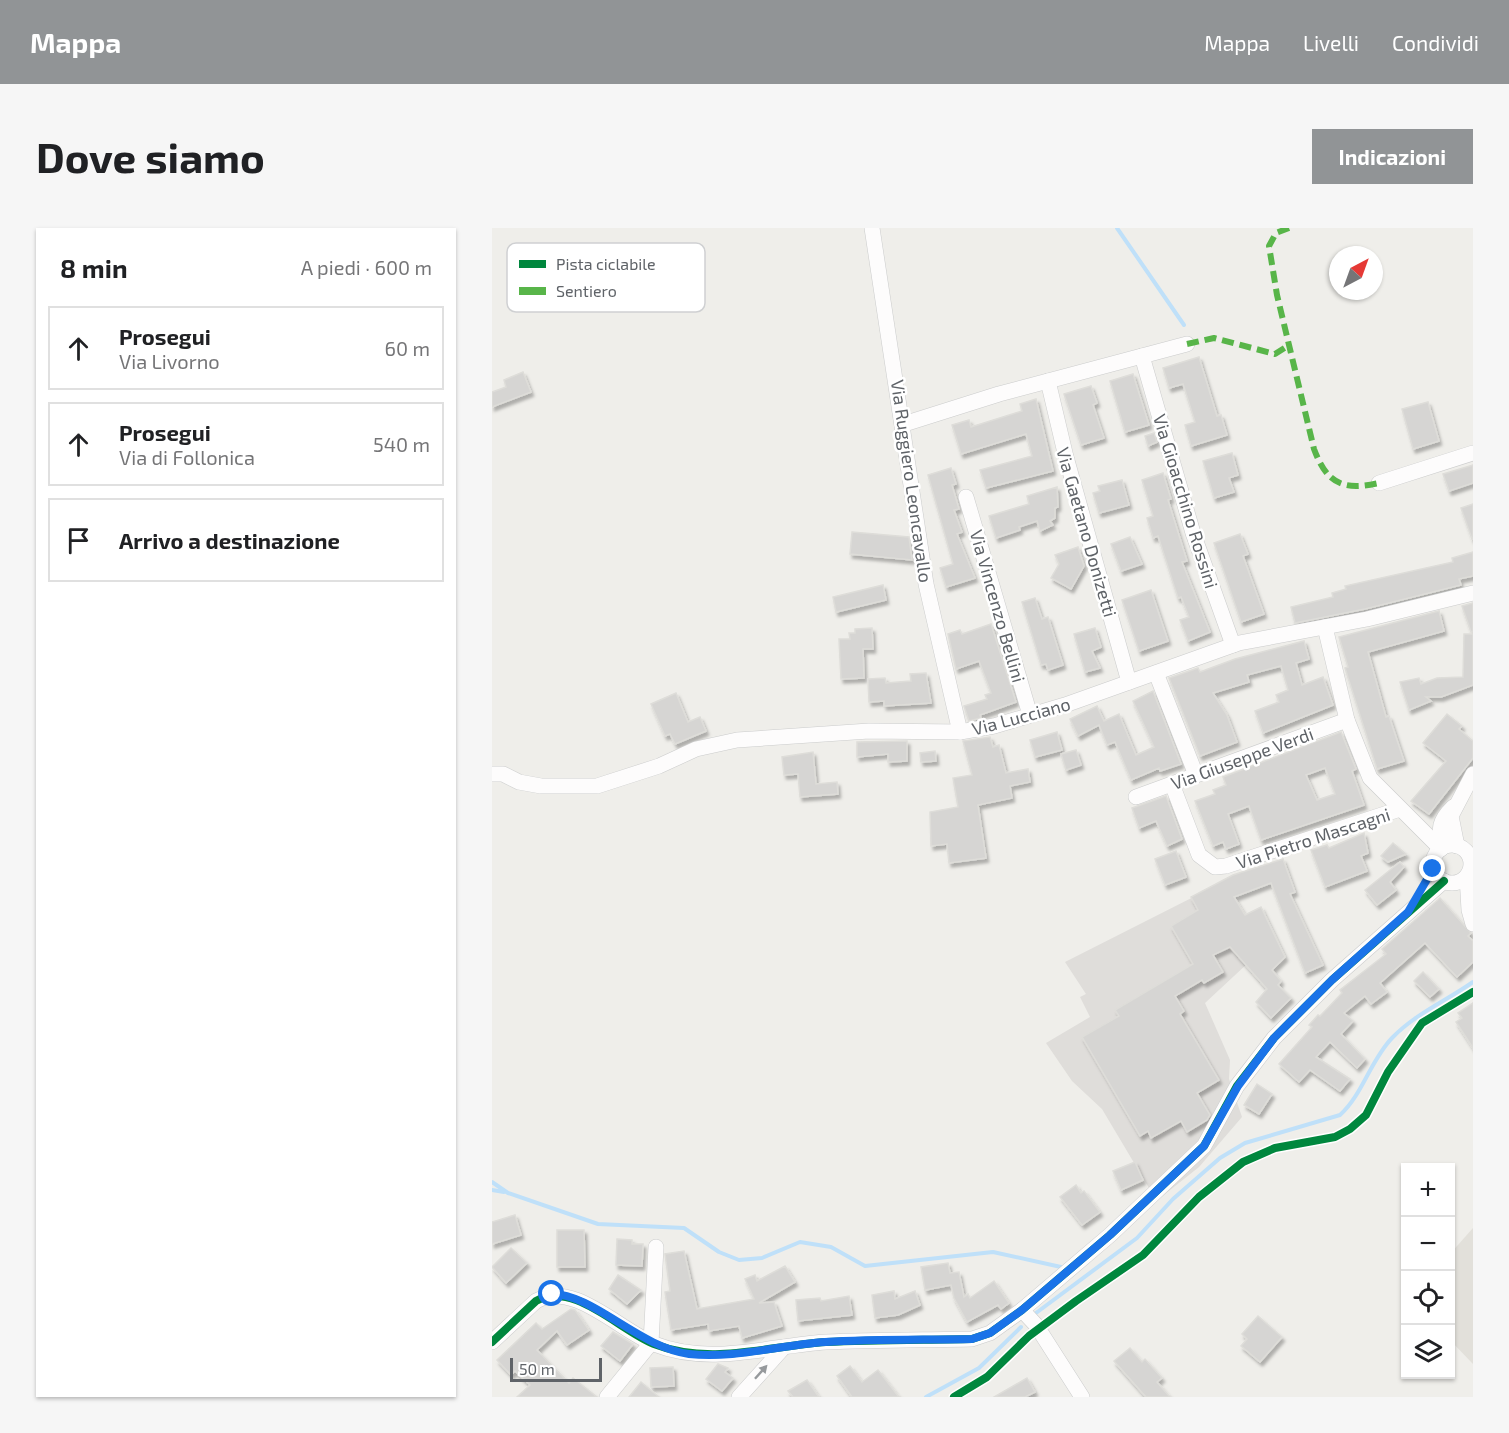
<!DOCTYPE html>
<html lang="it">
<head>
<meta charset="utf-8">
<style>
  body { margin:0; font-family:"Exo 2",sans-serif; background:#f6f6f6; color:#202124 }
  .controls { position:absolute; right:18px; bottom:18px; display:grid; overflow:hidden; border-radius:0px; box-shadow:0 2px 4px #0004 }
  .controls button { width:54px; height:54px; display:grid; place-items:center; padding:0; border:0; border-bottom:2px solid #e0e0e0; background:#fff; color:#202124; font:30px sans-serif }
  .compass { position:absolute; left:837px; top:18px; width:54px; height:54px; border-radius:50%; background:#fff; box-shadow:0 2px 4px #0004; rotate:41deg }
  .scale { position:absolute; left:18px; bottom:15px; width:92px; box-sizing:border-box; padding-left:6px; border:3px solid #5f6368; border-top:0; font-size:16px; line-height:21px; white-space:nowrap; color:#5f6368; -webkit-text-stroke:4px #fff; paint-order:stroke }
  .stop { position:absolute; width:18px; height:18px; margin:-14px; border:4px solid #1a73e8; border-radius:50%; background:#fff }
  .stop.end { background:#1a73e8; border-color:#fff; box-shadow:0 2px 6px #0008 }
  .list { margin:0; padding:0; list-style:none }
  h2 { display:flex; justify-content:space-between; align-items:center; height:78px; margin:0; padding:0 24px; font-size:26px }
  h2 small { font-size:20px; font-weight:400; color:#757577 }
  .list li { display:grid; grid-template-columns:39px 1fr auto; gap:18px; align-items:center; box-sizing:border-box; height:84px; margin:0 12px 12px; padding:0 12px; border:2px solid #e0e0e0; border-radius:0px }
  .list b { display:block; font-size:22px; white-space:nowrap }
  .list p { margin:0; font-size:20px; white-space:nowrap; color:#757577 }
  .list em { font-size:20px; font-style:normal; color:#757577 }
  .icon { flex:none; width:33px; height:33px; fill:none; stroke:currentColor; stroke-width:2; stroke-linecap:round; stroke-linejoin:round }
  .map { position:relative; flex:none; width:981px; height:1169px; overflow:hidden; border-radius:0px }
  header { display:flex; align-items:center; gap:36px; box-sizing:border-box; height:84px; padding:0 30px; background:#919496; color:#fff }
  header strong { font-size:28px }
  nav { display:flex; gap:33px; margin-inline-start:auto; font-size:21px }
  .intro { display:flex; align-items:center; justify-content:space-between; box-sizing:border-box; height:144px; padding:0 36px }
  h1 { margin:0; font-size:42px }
  .button { padding:15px 27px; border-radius:0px; background:#919496; color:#fff; font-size:21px; font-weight:700 }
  main { display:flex; gap:36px; padding:0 36px }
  aside { flex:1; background:#fff; border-radius:0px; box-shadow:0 2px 4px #0004 }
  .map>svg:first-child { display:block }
</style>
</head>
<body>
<header>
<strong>Mappa</strong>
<nav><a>Mappa</a><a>Livelli</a><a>Condividi</a></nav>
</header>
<div class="intro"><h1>Dove siamo</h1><a class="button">Indicazioni</a></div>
<main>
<aside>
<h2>8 min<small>A piedi · 600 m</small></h2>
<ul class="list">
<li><svg class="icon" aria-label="ahead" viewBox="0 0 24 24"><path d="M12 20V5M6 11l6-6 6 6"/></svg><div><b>Prosegui</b><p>Via Livorno</p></div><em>60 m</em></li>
<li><svg class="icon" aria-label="ahead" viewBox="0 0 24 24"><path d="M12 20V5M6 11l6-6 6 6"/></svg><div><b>Prosegui</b><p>Via di Follonica</p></div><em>540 m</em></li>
<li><svg class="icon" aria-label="arrive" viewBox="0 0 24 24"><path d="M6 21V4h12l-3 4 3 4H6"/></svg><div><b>Arrivo a destinazione</b></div></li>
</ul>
</aside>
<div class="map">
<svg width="981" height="1169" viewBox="0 0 981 1169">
  <defs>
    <filter id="shadow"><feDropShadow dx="2.5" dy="4" stdDeviation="1.5" flood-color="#0004"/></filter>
  </defs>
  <rect width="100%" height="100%" fill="#efeeea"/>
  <path fill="#dfddda" d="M 733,653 L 771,721 L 713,775 L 738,832 L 737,851 L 750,889 L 707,939 L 668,970 L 657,960 L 610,881 L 580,853 L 554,815 L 598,789 L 588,769 L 594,766 L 573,734 Z"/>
  <path fill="#e2e0da" d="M 981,1000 L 981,1136 L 959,1113 L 958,1026 Z"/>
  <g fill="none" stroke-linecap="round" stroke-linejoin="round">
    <g stroke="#bfe0f9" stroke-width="4">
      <path d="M 625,0 L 692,97"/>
      <path d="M 0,954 L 16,965 L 106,996 L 192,1000 L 227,1024 L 247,1032 L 270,1030 L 308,1014 L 339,1019 L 373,1038 L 501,1024 L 569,1039"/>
      <path d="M 0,962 L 12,964"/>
      <path d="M 544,1085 L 645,1010 L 681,971 L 728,930 L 753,915 L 848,887 C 871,866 878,833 900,810 C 923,786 954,773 981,754"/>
      <path d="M 434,1169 L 487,1140 L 529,1099"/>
    </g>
  </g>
  <g fill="#d6d5d3" stroke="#deddd9" stroke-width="1.5" fill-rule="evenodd" filter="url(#shadow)">
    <path d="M 707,129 L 725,188 L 729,187 L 735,207 L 699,218 L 693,197 L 703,194 L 691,156 L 677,160 L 671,140 Z"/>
    <path d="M 31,144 L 39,164 L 0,179 L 0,164 L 14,159 L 12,152 Z"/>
    <path d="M 641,146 L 657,197 L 633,204 L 618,153 Z"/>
    <path d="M 599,158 L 605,175 L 601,177 L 612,210 L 589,217 L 572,166 Z"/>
    <path d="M 544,171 L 561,243 L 494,260 L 488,242 L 540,228 L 534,206 L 469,226 L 460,197 L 477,192 L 479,199 L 530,183 L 528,176 Z"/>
    <path d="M 936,174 L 947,213 L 921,221 L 910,181 Z"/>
    <path d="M 662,205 L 665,214 L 656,218 L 653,208 Z"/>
    <path d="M 740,225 L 746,247 L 737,250 L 742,264 L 722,270 L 711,233 Z"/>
    <path d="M 981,237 L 981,255 L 957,263 L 951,246 Z"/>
    <path d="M 459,240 L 464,256 L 460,257 L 467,281 L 462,282 L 470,304 L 465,306 L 483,350 L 454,359 L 448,340 L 461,336 L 436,247 Z"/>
    <path d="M 671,245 L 679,271 L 676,272 L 695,333 L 690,334 L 718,404 L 696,413 L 688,392 L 697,389 L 689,369 L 686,370 L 666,308 L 661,310 L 655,290 L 661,288 L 650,252 Z"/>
    <path d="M 630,252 L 637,277 L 607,285 L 601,265 L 608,263 L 606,258 Z"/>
    <path d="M 565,259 L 566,279 L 563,280 L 563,290 L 558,293 L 561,297 L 548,303 L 545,293 L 527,299 L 528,302 L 504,310 L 497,288 L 537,276 L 535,268 Z"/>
    <path d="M 981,276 L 981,310 L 980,311 L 969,280 Z"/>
    <path d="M 360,304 L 417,309 L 420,332 L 358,326 Z"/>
    <path d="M 748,306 L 756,326 L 751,328 L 772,386 L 749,394 L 722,315 Z"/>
    <path d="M 638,309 L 650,336 L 629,343 L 619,316 Z"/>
    <path d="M 586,319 L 592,338 L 579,361 L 559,350 L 567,336 L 563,327 Z"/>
    <path d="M 981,324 L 981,348 L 967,351 L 969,357 L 873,381 L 803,395 L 799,379 L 841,369 L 840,365 L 854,361 L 853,358 L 961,334 L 960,330 Z"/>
    <path d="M 391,357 L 394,372 L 344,384 L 341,369 Z"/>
    <path d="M 659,362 L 676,413 L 647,423 L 630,372 Z"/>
    <path d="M 543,370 L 550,391 L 556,389 L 571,437 L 556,442 L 554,436 L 549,437 L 530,374 Z"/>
    <path d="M 981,375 L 981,404 L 979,404 L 970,378 Z"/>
    <path d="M 947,383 L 952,403 L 876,424 L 894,489 L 897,488 L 912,533 L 885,541 L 853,440 L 856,439 L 847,409 Z"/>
    <path d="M 499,396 L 524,474 L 488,487 L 489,490 L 477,493 L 472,478 L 495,471 L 493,467 L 499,465 L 487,433 L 464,441 L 456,406 L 468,402 L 470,406 Z"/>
    <path d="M 380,400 L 381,421 L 371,421 L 372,450 L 349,451 L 347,411 L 358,411 L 357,405 L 363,405 L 363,401 Z"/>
    <path d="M 603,400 L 609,419 L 600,423 L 608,440 L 593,444 L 582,406 Z"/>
    <path d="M 972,406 L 981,406 L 981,457 L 949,469 L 934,469 L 939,473 L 917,482 L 908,454 L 927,450 L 929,456 L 945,450 L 971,449 Z"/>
    <path d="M 812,413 L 817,431 L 804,435 L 810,457 L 831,449 L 841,477 L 771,505 L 763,483 L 787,474 L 784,467 L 796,462 L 789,438 L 755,447 L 757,454 L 721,465 L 735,487 L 745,514 L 708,528 L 677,450 L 706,440 L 708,444 L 743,431 Z"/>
    <path d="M 434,445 L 439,475 L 392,478 L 392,473 L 377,474 L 376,451 L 393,450 L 394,455 L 419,453 L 418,446 Z"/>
    <path d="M 661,463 L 689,536 L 668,543 L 667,540 L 639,552 L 623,514 L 615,517 L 607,497 L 586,508 L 578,491 L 605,478 L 612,493 L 627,486 L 644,527 L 662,519 L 641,473 Z"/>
    <path d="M 184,465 L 196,494 L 208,489 L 214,503 L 183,516 L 178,506 L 173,508 L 159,476 Z"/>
    <path d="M 955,486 L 970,498 L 967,501 L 981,513 L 981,530 L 937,586 L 919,573 L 954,533 L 931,515 Z"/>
    <path d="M 565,504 L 570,522 L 543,529 L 538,512 Z"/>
    <path d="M 849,504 L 864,541 L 860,543 L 872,577 L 769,612 L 757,578 L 736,586 L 747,616 L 734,621 L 731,614 L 721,618 L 703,573 L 723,566 L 721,562 L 734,557 L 731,549 ZM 833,540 L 843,566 L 825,572 L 814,547 Z"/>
    <path d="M 498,509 L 501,519 L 507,517 L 514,545 L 536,541 L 538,554 L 518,558 L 520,570 L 486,577 L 494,630 L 457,635 L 455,616 L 439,618 L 438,584 L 466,579 L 461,550 L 480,547 L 471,513 Z"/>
    <path d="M 415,513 L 415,533 L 396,534 L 396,526 L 365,529 L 365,514 Z"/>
    <path d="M 584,522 L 589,537 L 574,542 L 569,526 Z"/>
    <path d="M 443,523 L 444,533 L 429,534 L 428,525 Z"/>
    <path d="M 321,524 L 324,556 L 345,554 L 346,566 L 308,569 L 306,546 L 292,547 L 290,529 Z"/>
    <path d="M 674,568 L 690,611 L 675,618 L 664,593 L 647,600 L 640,580 Z"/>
    <path d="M 872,605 L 876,625 L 869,628 L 875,643 L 833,659 L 819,622 L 835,617 L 837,620 Z"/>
    <path d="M 901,615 L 914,626 L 896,634 L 889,628 Z"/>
    <path d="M 684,623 L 694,649 L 673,657 L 663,631 Z"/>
    <path d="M 791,631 L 803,664 L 798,666 L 831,737 L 813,745 L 779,655 L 742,669 L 753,687 L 769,679 L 793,729 L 780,742 L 789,753 L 786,757 L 799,770 L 779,790 L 764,774 L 775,761 L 738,719 L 721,727 L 731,744 L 712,755 L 710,752 L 683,768 L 692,783 L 688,786 L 727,852 L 705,865 L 718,887 L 715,892 L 695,904 L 689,893 L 659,910 L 656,903 L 648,908 L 590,809 L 627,788 L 623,782 L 701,736 L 679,698 L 706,682 L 699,669 L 741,647 Z"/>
    <path d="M 908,634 L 912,639 L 898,654 L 904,662 L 885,677 L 873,662 Z"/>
    <path d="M 948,670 L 979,705 L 976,708 L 981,713 L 981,734 L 965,749 L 933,715 L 888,755 L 895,764 L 879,776 L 873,768 L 852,785 L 861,793 L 849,806 L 873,831 L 865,840 L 838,814 L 824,829 L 858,851 L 848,863 L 818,842 L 807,854 L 787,836 L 820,799 L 817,797 L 826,787 L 828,788 L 850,765 L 848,762 L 894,726 L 890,721 Z"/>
    <path d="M 931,744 L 947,761 L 938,769 L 922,753 Z"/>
    <path d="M 981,775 L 981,820 L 964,794 L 970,790 L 966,785 Z"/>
    <path d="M 765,856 L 780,866 L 767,886 L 752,877 Z"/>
    <path d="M 643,934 L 651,952 L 629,962 L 621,943 Z"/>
    <path d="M 584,957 L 589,965 L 592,963 L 608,984 L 590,997 L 568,969 Z"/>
    <path d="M 23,987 L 29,1007 L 0,1016 L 0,994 Z"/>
    <path d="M 65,1002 L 92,1002 L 93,1039 L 65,1039 Z"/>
    <path d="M 125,1011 L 140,1012 L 140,1016 L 151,1016 L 150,1038 L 124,1037 Z"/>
    <path d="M 19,1020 L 35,1035 L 14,1055 L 0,1039 Z"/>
    <path d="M 192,1023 L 205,1081 L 262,1071 L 253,1051 L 263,1047 L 265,1053 L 293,1038 L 303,1054 L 267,1075 L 282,1074 L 290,1098 L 250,1110 L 247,1098 L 217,1103 L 216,1096 L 179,1102 L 173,1064 L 178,1063 L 173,1026 Z"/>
    <path d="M 456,1035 L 458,1045 L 467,1044 L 472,1069 L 476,1066 L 478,1070 L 502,1053 L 517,1075 L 509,1081 L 506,1077 L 475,1094 L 462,1070 L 459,1057 L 433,1062 L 429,1039 Z"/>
    <path d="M 126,1047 L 149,1062 L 135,1076 L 117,1061 Z"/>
    <path d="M 402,1063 L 403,1071 L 423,1063 L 428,1077 L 406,1087 L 383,1090 L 380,1067 Z"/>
    <path d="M 357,1068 L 360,1087 L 306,1093 L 304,1072 L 328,1070 L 329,1073 Z"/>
    <path d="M 79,1081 L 83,1082 L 97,1102 L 75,1117 L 65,1103 L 45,1122 L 77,1155 L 81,1150 L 105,1169 L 25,1169 L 38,1157 L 23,1143 L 19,1147 L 5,1132 L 44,1095 L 50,1101 Z"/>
    <path d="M 766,1088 L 790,1109 L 768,1134 L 749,1118 L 755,1111 L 750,1106 Z"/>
    <path d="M 121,1104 L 141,1116 L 128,1133 L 109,1118 Z"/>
    <path d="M 638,1120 L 650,1134 L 653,1131 L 670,1150 L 665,1154 L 678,1169 L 654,1169 L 622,1133 Z"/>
    <path d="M 226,1136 L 236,1140 L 233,1144 L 241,1150 L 230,1163 L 214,1151 Z"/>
    <path d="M 358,1138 L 370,1154 L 386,1142 L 407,1169 L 360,1169 L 345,1148 Z"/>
    <path d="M 181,1139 L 182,1158 L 159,1159 L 158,1140 Z"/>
    <path d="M 535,1150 L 543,1164 L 533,1169 L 502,1169 Z"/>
    <path d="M 315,1152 L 327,1169 L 301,1169 L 296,1163 Z"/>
    <path d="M 149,1154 L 167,1169 L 137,1169 Z"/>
  </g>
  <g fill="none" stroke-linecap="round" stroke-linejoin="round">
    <defs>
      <g id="minor">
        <path d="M 380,0 L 434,356 L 468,504"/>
        <path d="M 650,128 L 701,305 L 741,417"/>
        <path d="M 556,153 L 574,229 L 637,454"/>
        <path d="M 412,196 L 507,166 L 695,116"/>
        <path d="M 887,255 L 981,225"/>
        <path d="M 474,269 L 538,487"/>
        <path d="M 833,399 L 855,492 L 878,550 L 949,621"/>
        <path d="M 664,445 L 704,547"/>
        <path d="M 0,546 L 11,546 L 27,554 L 49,558 L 105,558 L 167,538 L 204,521 L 245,512 L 377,503 L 468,504 L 502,498 L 573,477 L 747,415 L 875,391 L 981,365"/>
        <path d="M 680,556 L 707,627 L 723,639 L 734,638 L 908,581"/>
        <path d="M 644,569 L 855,492"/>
        <circle cx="960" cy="636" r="19"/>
        <path d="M 965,618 L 959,588 L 981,546"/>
        <path d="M 951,619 C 946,600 947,593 961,579"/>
        <path d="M 975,648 L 977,682 L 981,696"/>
        <path d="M 530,1082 L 544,1097 L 590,1169"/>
        <path d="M 0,1114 L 44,1073 C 81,1052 127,1102 162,1116 C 218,1138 276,1118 334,1114 C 382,1112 431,1112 480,1111 L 498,1105 L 530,1082 L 618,1007 L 712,918 L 745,858 L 782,810 L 840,752 L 952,653"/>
        <path d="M 159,1115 L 164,1019"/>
        <path d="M 115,1169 L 159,1115"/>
        <path d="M 247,1169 L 292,1119"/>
      </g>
    </defs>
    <use href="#minor" stroke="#cbcccc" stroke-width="16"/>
    <use href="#minor" stroke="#fdfcfc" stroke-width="15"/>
    <g stroke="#58b549" stroke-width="6" stroke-dasharray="12 6" stroke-linecap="butt">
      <path d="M 797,0 L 784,5 L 777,18 L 785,67 L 822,221 C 835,256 851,263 887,255"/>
      <path d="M 695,116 L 722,110 L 783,126 L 797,117"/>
    </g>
    <defs>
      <g id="cycleway">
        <path d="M 0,1114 L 44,1073 C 81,1052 127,1102 162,1116 C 218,1138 276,1118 334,1114 C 382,1112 431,1112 480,1111 L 498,1105 L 530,1082 L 618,1007 L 712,918 L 745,858 L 782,810 L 840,752 L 952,653"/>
        <path d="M 462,1169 L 495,1149 L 537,1108 L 584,1073 L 651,1027 L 707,969 L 751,934 L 783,920 L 843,909 L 858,901 L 874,887 L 896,844 L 930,795 L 981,764"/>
      </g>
    </defs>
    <use href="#cycleway" stroke="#fff" stroke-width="11"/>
    <use href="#cycleway" stroke="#00873e" stroke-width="8"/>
  </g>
  <defs><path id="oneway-solid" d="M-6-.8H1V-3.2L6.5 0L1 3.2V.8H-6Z" transform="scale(1.5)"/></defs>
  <use fill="#96999c" href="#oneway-solid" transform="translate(269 1144) rotate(-48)"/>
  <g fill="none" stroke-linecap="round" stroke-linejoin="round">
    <path stroke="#1a73e8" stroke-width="8" d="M 60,1066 C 101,1066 148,1120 197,1126 C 242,1131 288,1117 333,1114 C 382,1111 431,1112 480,1111 L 498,1105 L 530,1082 L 618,1007 L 712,918 L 746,858 L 782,810 L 840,752 L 916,684 L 941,641"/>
  </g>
  <g text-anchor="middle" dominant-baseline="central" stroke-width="5" stroke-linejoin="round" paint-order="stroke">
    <g font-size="18" fill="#5f6368" stroke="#fff">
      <text transform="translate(420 253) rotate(82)">Via Ruggiero Leoncavallo</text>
      <text transform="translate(694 273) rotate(73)">Via Gioacchino Rossini</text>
      <text transform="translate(595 304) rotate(74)">Via Gaetano Donizetti</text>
      <text transform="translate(506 378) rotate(74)">Via Vincenzo Bellini</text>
      <text transform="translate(529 488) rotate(-15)">Via Lucciano</text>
      <text transform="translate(750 530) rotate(-20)">Via Giuseppe Verdi</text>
      <text transform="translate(821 610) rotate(-18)">Via Pietro Mascagni</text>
    </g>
  </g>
  <rect x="15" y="15" width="198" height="69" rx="9" fill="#fff" stroke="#cfd0d2" stroke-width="1.5"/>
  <rect x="27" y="32" width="27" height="8" fill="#00873e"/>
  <rect x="27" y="59" width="27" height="8" fill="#58b549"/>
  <g font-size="16" fill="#5f6368">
    <text x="64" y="42">Pista ciclabile</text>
    <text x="64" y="69">Sentiero</text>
  </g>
</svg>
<div class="controls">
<button>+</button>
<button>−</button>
<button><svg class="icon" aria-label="locate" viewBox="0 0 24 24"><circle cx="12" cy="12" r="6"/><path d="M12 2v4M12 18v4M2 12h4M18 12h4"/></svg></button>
<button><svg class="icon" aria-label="layers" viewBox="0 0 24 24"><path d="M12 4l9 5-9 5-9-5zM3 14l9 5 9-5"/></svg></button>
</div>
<svg class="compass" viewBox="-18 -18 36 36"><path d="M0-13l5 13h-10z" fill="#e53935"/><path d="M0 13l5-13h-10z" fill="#757577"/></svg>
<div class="scale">50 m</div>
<div class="stop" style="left:60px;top:1066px"></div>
<div class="stop end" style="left:941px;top:641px"></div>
</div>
</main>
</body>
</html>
